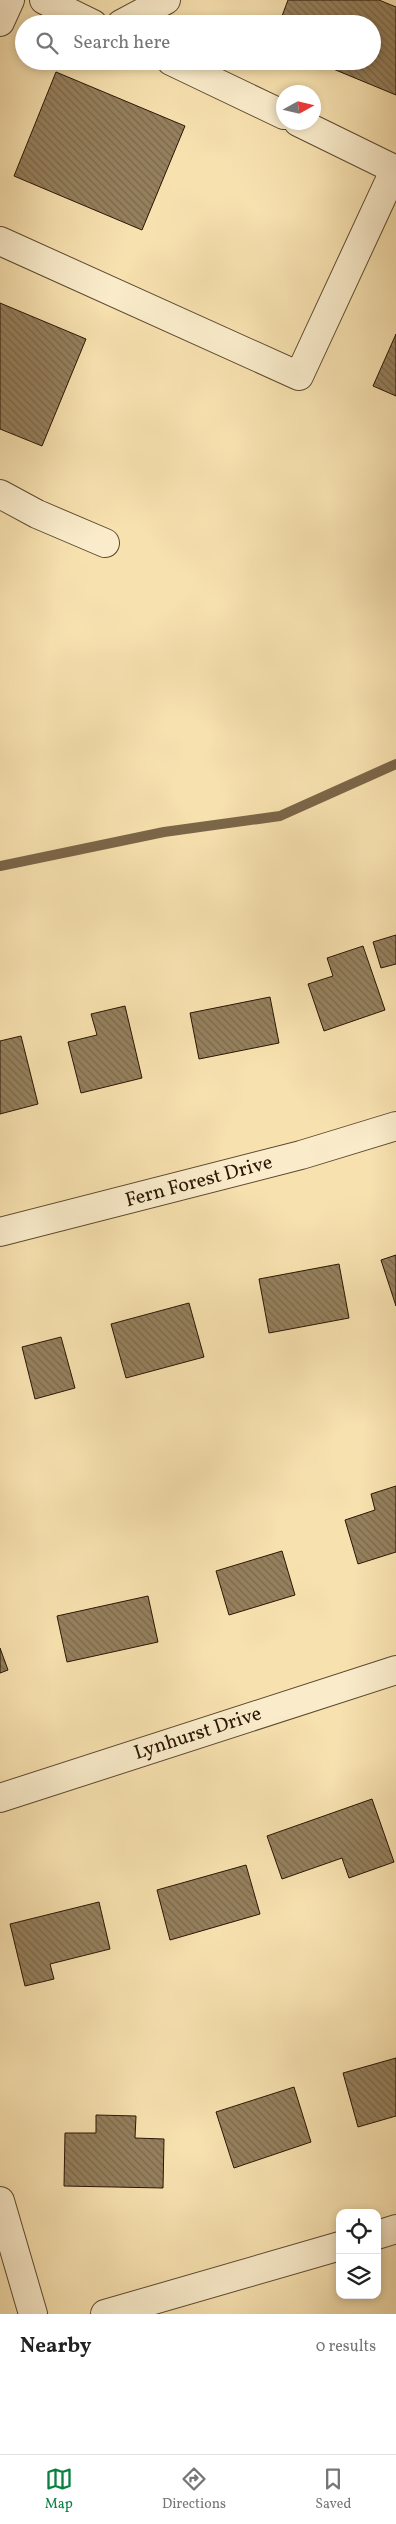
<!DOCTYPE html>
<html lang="en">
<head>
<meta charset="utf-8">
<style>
  body { margin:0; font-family:Vollkorn,serif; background:#f6f6f6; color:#222 }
  .controls { position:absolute; right:15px; bottom:15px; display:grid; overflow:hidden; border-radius:10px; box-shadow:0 2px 8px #0003 }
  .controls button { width:45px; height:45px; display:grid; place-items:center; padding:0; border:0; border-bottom:1px solid #e0e0e0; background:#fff; color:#222; font:25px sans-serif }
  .compass { position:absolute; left:276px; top:85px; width:45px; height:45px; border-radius:50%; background:#fff; box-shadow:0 2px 8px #0003; rotate:82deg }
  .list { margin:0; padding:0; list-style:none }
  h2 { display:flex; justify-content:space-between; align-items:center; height:65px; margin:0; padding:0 20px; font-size:21px }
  h2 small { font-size:16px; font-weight:400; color:#767676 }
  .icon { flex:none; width:28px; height:28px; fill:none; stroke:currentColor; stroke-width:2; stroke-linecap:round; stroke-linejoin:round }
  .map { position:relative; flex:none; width:396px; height:2314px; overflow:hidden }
  .search { position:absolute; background:#fff; box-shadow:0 2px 8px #0003; left:15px; right:15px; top:15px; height:55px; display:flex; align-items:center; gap:12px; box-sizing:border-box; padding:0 18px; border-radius:28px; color:#767676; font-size:19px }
  .sheet { height:140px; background:#fff }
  nav { display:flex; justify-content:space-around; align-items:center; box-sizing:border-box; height:70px; border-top:1px solid #e0e0e0; background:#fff; font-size:14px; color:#767676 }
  nav a { display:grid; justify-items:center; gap:2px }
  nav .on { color:#0b8043 }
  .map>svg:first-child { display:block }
</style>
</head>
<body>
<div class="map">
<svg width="396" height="2314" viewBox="0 0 396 2314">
  <defs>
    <pattern id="building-back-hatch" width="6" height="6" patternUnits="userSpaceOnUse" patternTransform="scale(1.25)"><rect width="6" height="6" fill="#95805d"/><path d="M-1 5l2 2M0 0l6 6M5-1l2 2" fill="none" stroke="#7a684b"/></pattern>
  </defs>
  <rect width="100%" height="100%" fill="#f7e1af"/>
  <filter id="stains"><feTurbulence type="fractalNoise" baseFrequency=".004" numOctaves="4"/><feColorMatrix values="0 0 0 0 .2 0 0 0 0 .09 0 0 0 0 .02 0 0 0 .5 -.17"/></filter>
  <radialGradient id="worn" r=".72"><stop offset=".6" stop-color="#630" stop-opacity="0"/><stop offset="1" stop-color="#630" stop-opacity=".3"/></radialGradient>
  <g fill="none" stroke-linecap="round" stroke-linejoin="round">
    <path stroke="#7b6648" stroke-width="10" d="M 0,866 L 164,832 L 280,816 L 396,764"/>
  </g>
  <g fill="url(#building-back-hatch)" stroke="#2a1605">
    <path d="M 288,0 L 379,0 L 396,7 L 396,95 L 314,61 L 372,61 L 372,24 L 279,24 Z"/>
    <path d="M 56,72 L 185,126 L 142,230 L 14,176 Z"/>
    <path d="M 0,303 L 86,339 L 42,446 L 0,429 Z"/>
    <path d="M 396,334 L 396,396 L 373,386 Z"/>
    <path d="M 396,935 L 396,964 L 381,968 L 373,942 Z"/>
    <path d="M 363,946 L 385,1010 L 324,1031 L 308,984 L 333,976 L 327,958 Z"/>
    <path d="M 270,997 L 279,1043 L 199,1059 L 190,1013 Z"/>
    <path d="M 125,1006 L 142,1078 L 81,1093 L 68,1042 L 97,1035 L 91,1014 Z"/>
    <path d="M 21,1036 L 38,1104 L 0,1114 L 0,1041 Z"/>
    <path d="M 396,1255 L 396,1306 L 381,1260 Z"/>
    <path d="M 339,1264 L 349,1318 L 269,1333 L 259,1279 Z"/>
    <path d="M 189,1303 L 204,1357 L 126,1378 L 111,1324 Z"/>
    <path d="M 61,1337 L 75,1388 L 35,1399 L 22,1347 Z"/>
    <path d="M 396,1486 L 396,1552 L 358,1564 L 345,1520 L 375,1510 L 371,1494 Z"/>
    <path d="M 282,1551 L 295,1595 L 229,1615 L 216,1571 Z"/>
    <path d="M 148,1596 L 158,1642 L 67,1662 L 57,1616 Z"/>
    <path d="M 0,1648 L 8,1670 L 0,1673 Z"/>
    <path d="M 372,1799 L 394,1862 L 349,1878 L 342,1858 L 282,1879 L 267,1836 Z"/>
    <path d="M 246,1865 L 260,1914 L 170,1940 L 157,1890 Z"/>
    <path d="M 99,1902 L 110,1949 L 50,1964 L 54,1979 L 25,1986 L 10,1924 Z"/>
    <path d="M 396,2058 L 396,2116 L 358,2127 L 343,2073 Z"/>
    <path d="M 294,2087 L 311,2142 L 234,2168 L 216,2112 Z"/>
    <path d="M 96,2115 L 136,2116 L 135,2138 L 164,2139 L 163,2188 L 64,2186 L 65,2133 L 96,2133 Z"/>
  </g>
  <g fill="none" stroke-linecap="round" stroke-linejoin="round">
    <defs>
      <g id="minor">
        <path d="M 44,0 L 93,24"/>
        <path d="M 0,22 L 10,0"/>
        <path d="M 121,24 L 166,0"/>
        <path d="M 171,61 L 284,115"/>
        <path d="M 298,122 L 396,170"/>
        <path d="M 0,241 L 299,376 L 395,169"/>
        <path d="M 0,494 L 37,514 L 105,543"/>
        <path d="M 0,1232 L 301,1155 L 396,1126"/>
        <path d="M 0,1798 L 396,1670"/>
        <path d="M 0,2201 L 33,2314"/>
        <path d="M 377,2235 L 396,2229"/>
        <path d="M 105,2314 L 340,2246"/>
      </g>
    </defs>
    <use href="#minor" stroke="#5d4930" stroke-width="30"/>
    <use href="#minor" stroke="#faeccb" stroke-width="28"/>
  </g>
  <g text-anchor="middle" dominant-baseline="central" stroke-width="4" stroke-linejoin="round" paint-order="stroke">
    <g font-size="20" fill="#2a1605" stroke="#faeccb">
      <text transform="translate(199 1182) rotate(-15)">Fern Forest Drive</text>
      <text transform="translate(198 1734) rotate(-18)">Lynhurst Drive</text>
    </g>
  </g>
  <rect width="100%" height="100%" filter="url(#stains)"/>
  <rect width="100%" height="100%" fill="url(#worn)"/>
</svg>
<div class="controls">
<button><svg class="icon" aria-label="locate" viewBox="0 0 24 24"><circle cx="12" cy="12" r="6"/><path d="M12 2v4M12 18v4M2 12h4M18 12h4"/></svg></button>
<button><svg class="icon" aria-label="layers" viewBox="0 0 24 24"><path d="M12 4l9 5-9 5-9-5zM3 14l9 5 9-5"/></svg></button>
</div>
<svg class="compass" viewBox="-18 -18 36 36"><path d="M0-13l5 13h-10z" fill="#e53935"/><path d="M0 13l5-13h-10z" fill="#767676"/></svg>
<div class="search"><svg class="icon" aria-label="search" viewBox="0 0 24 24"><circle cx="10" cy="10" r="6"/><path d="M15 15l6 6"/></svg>Search here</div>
</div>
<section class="sheet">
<h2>Nearby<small>0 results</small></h2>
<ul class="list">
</ul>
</section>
<nav>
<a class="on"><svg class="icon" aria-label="map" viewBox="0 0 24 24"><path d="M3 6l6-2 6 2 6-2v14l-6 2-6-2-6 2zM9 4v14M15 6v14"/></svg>Map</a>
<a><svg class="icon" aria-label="directions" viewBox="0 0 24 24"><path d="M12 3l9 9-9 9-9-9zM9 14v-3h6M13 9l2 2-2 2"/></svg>Directions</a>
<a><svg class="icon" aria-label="saved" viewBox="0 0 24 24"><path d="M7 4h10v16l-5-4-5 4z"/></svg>Saved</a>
</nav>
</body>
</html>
